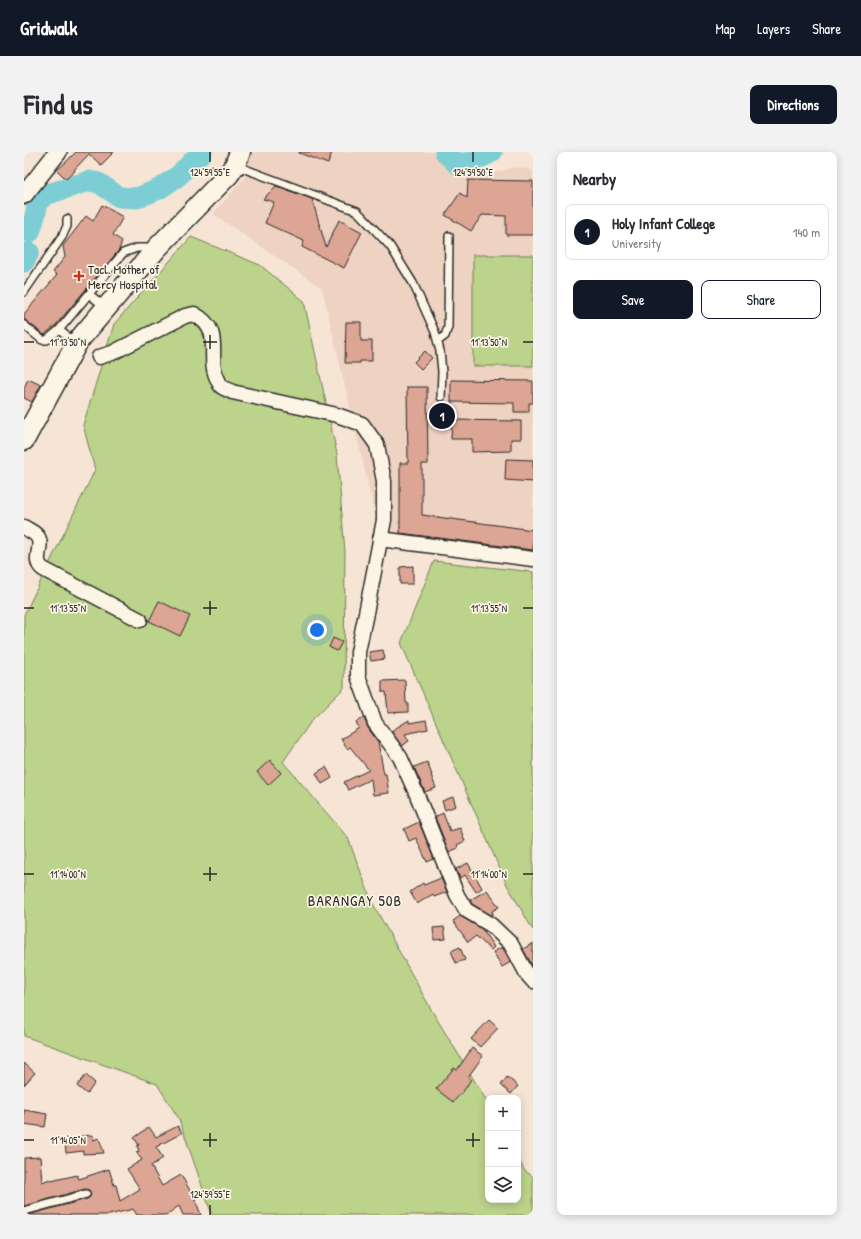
<!DOCTYPE html>
<html lang="en">
<head>
<meta charset="utf-8">
<style>
  body { margin:0; font-family:"Patrick Hand",sans-serif; background:#f2f2f3; color:#2b2b33 }
  .controls { position:absolute; right:12px; bottom:12px; display:grid; overflow:hidden; border-radius:8px; box-shadow:0 2px 10px #0003 }
  .controls button { width:36px; height:36px; display:grid; place-items:center; padding:0; border:0; border-bottom:1px solid #e1e1e2; background:#fff; color:#2b2b33; font:20px sans-serif }
  .you { position:absolute; left:293px; top:478px; width:14px; height:14px; margin:-10px; border:3px solid #fff; border-radius:50%; background:#1a73e8; box-shadow:0 0 0 6px #1a73e833 }
  .badge { display:grid; place-items:center; width:26px; height:26px; border-radius:50%; background:#111827; color:#fff; font-size:13px; font-weight:700 }
  .pin { position:absolute; translate:-50% -50%; border:2px solid #fff; box-shadow:0 1px 4px #0006 }
  .list { margin:0; padding:0; list-style:none }
  h2 { display:flex; justify-content:space-between; align-items:center; height:52px; margin:0; padding:0 16px; font-size:17px }
  h2 small { font-size:13px; font-weight:400; color:#7c7c81 }
  .list li { display:grid; grid-template-columns:26px 1fr auto; gap:12px; align-items:center; box-sizing:border-box; height:56px; margin:0 8px 8px; padding:0 8px; border:1px solid #e1e1e2; border-radius:8px }
  .list b { display:block; font-size:15px; white-space:nowrap }
  .list p { margin:0; font-size:13px; white-space:nowrap; color:#7c7c81 }
  .list em { font-size:13px; font-style:normal; color:#7c7c81 }
  .actions { display:flex; gap:8px; padding:12px 16px }
  .actions a { flex:1; padding:9px 0; border:1px solid #111827; border-radius:8px; text-align:center; font-size:14px; color:#111827 }
  .actions .main { background:#111827; color:#fff }
  .icon { flex:none; width:22px; height:22px; fill:none; stroke:currentColor; stroke-width:2; stroke-linecap:round; stroke-linejoin:round }
  .map { position:relative; flex:none; width:509px; height:1063px; overflow:hidden; border-radius:8px }
  header { display:flex; align-items:center; gap:24px; box-sizing:border-box; height:56px; padding:0 20px; background:#111827; color:#fff }
  header strong { font-size:19px }
  nav { display:flex; gap:22px; margin-inline-start:auto; font-size:14px }
  .intro { display:flex; align-items:center; justify-content:space-between; box-sizing:border-box; height:96px; padding:0 24px }
  h1 { margin:0; font-size:28px }
  .button { padding:10px 18px; border-radius:8px; background:#111827; color:#fff; font-size:14px; font-weight:700 }
  main { display:flex; gap:24px; padding:0 24px }
  aside { flex:1; background:#fff; border-radius:8px; box-shadow:0 2px 10px #0003 }
  .map>svg:first-child { display:block }
</style>
</head>
<body>
<header>
<strong>Gridwalk</strong>
<nav><a>Map</a><a>Layers</a><a>Share</a></nav>
</header>
<div class="intro"><h1>Find us</h1><a class="button">Directions</a></div>
<main>
<div class="map">
<svg width="509" height="1063" viewBox="0 0 509 1063">
  <rect width="100%" height="100%" fill="#f6e5d5"/>
  <filter id="ink" filterUnits="userSpaceOnUse"><feTurbulence type="fractalNoise" baseFrequency=".025" numOctaves="2"/><feDisplacementMap in="SourceGraphic" scale="8" xChannelSelector="R" yChannelSelector="G"/><feConvolveMatrix kernelMatrix="1 2 1 2 8 2 1 2 1" color-interpolation-filters="sRGB"/></filter>
  <g filter="url(#ink)">
    <path fill="#eed2c2" d="M 226,0 L 414,0 L 414,2 L 429,20 L 457,25 L 491,15 L 509,18 L 509,404 L 358,392 L 298,136 L 189,62 L 222,24 Z"/>
    <g fill="#bbd38a" stroke="#737f5a">
      <path d="M 167,85 L 236,113 L 280,149 L 313,302 L 321,400 L 320,536 L 288,568 L 259,610 L 324,686 L 348,750 L 408,859 L 464,951 L 464,1048 L 494,1048 L 494,1006 L 500,1018 L 509,1025 L 509,1063 L 188,1063 L 155,967 L 133,932 L 0,884 L 0,463 L 71,318 L 59,273 L 90,172 Z"/>
      <rect x="449" y="103" width="60" height="111"/>
      <path d="M 410,409 L 509,420 L 509,778 L 482,731 L 377,491 Z"/>
    </g>
    <g fill="none" stroke-linecap="round" stroke-linejoin="round">
      <g stroke="#7dced4" stroke-width="21">
        <path d="M 421,0 L 433,12 L 448,10 L 468,0"/>
        <path d="M 6,80 L 11,64 L 14,50 L 21,43 L 65,29 L 75,31 L 95,45 L 113,46 L 135,37 L 154,24 L 178,0"/>
        <path d="M 0,110 L 5,100"/>
      </g>
    </g>
    <g fill="#dca594" stroke="#2b2b2b">
      <path d="M 52,0 L 90,0 L 77,13 L 65,2 L 50,18 L 51,19 L 42,27 L 33,18 L 42,10 Z"/>
      <path d="M 275,0 L 308,0 L 304,12 L 275,1 Z"/>
      <path d="M 444,28 L 509,29 L 509,83 L 482,83 L 482,64 L 458,63 L 447,79 L 421,63 L 436,41 L 443,46 Z"/>
      <path d="M 252,34 L 288,47 L 302,95 L 315,68 L 338,80 L 320,116 L 278,95 L 280,89 L 241,71 L 250,50 L 239,47 Z"/>
      <path d="M 78,53 L 99,65 L 89,83 L 98,89 L 95,98 L 31,174 L 20,183 L 0,167 L 0,162 L 33,123 L 29,120 L 41,105 L 39,94 L 62,64 L 69,69 Z"/>
      <path d="M 322,170 L 337,170 L 337,189 L 348,189 L 348,209 L 336,209 L 336,211 L 321,211 Z"/>
      <path d="M 401,199 L 408,206 L 397,217 L 390,210 Z"/>
      <path d="M 4,227 L 17,233 L 8,250 L 0,246 L 0,236 Z"/>
      <path d="M 427,228 L 509,229 L 509,251 L 505,251 L 505,260 L 490,260 L 490,251 L 427,250 Z"/>
      <path d="M 383,235 L 403,235 L 404,312 L 398,312 L 398,363 L 509,378 L 509,398 L 376,381 L 376,311 L 384,311 Z"/>
      <path d="M 428,268 L 497,269 L 497,287 L 487,287 L 487,299 L 448,300 L 448,287 L 427,287 Z"/>
      <path d="M 482,307 L 509,308 L 509,330 L 481,328 Z"/>
      <path d="M 389,414 L 389,432 L 376,432 L 376,415 Z"/>
      <path d="M 135,449 L 166,464 L 156,484 L 125,469 Z"/>
      <path d="M 309,486 L 318,490 L 313,499 L 305,495 Z"/>
      <path d="M 359,498 L 361,507 L 347,509 L 345,500 Z"/>
      <path d="M 381,528 L 382,551 L 384,551 L 384,560 L 364,561 L 362,540 L 358,540 L 358,529 Z"/>
      <path d="M 340,566 L 344,576 L 354,590 L 360,622 L 362,622 L 365,641 L 349,643 L 347,627 L 324,638 L 320,630 L 345,618 L 326,595 L 323,597 L 317,587 L 335,576 L 332,570 Z"/>
      <path d="M 385,568 L 385,571 L 402,568 L 404,577 L 381,582 L 385,589 L 378,594 L 367,579 Z"/>
      <path d="M 246,608 L 257,621 L 244,633 L 233,620 Z"/>
      <path d="M 403,610 L 408,623 L 407,623 L 412,636 L 401,640 L 390,615 Z"/>
      <path d="M 302,615 L 308,626 L 298,632 L 292,621 Z"/>
      <path d="M 429,645 L 432,654 L 421,658 L 418,649 Z"/>
      <path d="M 419,661 L 426,679 L 436,676 L 441,689 L 433,693 L 434,696 L 425,700 L 411,665 Z"/>
      <path d="M 395,670 L 410,707 L 403,710 L 392,686 L 385,689 L 380,677 Z"/>
      <path d="M 444,711 L 458,736 L 452,740 L 441,723 L 436,726 L 432,717 Z"/>
      <path d="M 417,726 L 423,740 L 410,745 L 409,742 L 393,752 L 386,740 L 399,731 L 400,733 Z"/>
      <path d="M 463,738 L 475,755 L 468,759 L 469,762 L 467,763 L 448,752 L 446,748 Z"/>
      <path d="M 436,764 L 458,777 L 470,795 L 467,798 L 452,784 L 444,790 L 429,769 Z"/>
      <path d="M 420,775 L 422,787 L 410,788 L 409,776 Z"/>
      <path d="M 509,791 L 509,815 L 499,797 Z"/>
      <path d="M 436,795 L 441,808 L 432,811 L 427,799 Z"/>
      <path d="M 478,795 L 487,810 L 478,815 L 469,800 Z"/>
      <path d="M 465,868 L 474,876 L 456,895 L 447,887 Z"/>
      <path d="M 448,896 L 459,904 L 444,925 L 447,927 L 441,937 L 429,950 L 412,937 L 430,916 L 433,918 Z"/>
      <path d="M 0,911 L 11,921 L 0,933 Z"/>
      <path d="M 62,923 L 71,931 L 63,942 L 53,934 Z"/>
      <path d="M 483,925 L 494,934 L 487,942 L 477,933 Z"/>
      <path d="M 0,958 L 23,962 L 21,975 L 0,972 Z"/>
      <path d="M 154,974 L 158,981 L 132,995 L 139,1006 L 127,1014 L 138,1034 L 157,1023 L 171,1047 L 177,1063 L 159,1063 L 155,1054 L 142,1063 L 113,1063 L 109,1057 L 85,1063 L 4,1063 L 63,1047 L 66,1045 L 67,1041 L 65,1038 L 61,1037 L 0,1054 L 0,1006 L 16,1005 L 18,1030 L 26,1027 L 27,1029 L 53,1023 L 55,1027 L 85,1017 L 90,1033 L 92,1033 L 96,1049 L 116,1037 L 103,1017 L 118,1008 L 112,1000 L 115,999 L 113,994 L 115,993 L 110,986 L 125,975 L 132,985 Z"/>
      <path d="M 69,983 L 69,988 L 75,986 L 80,1001 L 59,1002 L 59,999 L 42,1001 L 41,989 L 58,987 L 57,984 Z"/>
    </g>
    <g fill="none" stroke-linecap="round" stroke-linejoin="round">
      <defs>
        <g id="service">
          <path d="M 213,14 L 333,59 L 366,94 L 389,131 L 411,180 L 416,199 L 418,220 L 417,245"/>
          <path d="M 0,140 L 38,85 L 43,74 L 43,67"/>
          <path d="M 65,142 L 81,155"/>
          <path d="M 0,173 L 18,188 L 23,188 L 35,178 L 99,101 L 113,96 L 129,96"/>
          <path d="M 35,178 L 44,185 L 52,188"/>
          <path d="M 414,189 L 421,184 L 424,175 L 425,84"/>
          <path d="M 0,1059 L 62,1042"/>
        </g>
        <g id="minor">
          <path d="M 75,205 L 88,201 L 161,164 L 170,162 C 202,179 181,205 194,228 C 195,230 195,232 197,234 C 199,236 205,238 208,240 L 313,263 L 338,272 L 353,293 L 360,329 L 360,368 L 342,461 L 334,500 L 334,524 L 351,571 L 376,605 L 393,643 L 433,743 L 442,758 L 467,773 L 487,792 L 503,822 L 509,829"/>
          <path d="M 0,375 C 4,378 10,380 13,384 C 21,393 7,408 19,417 L 116,468"/>
          <path d="M 356,387 L 509,407"/>
        </g>
        <path id="tertiary" d="M 0,43 L 34,0"/>
        <path id="secondary" d="M 0,288 L 54,189 L 133,96 L 205,22 L 211,13 L 216,0"/>
      </defs>
      <use href="#service" stroke="#2b2b2b" stroke-width="10"/>
      <use href="#minor" stroke="#2b2b2b" stroke-width="17"/>
      <use href="#tertiary" stroke="#2b2b2b" stroke-width="20"/>
      <use href="#secondary" stroke="#2b2b2b" stroke-width="23"/>
      <use href="#service" stroke="#fcf5e5" stroke-width="7"/>
      <use href="#minor" stroke="#fcf5e5" stroke-width="14"/>
      <use href="#tertiary" stroke="#fcf5e5" stroke-width="17"/>
      <use href="#secondary" stroke="#fcf5e5" stroke-width="20"/>
    </g>
  </g>
  <path fill="none" stroke="#2b2b2b" stroke-width="1.5" d="M 186,0 L 186,10M 449,0 L 449,10M 186,183 L 186,197M 0,190 L 10,190M 179,190 L 193,190M 499,190 L 509,190M 186,449 L 186,463M 0,456 L 10,456M 179,456 L 193,456M 499,456 L 509,456M 186,715 L 186,729M 0,722 L 10,722M 179,722 L 193,722M 499,722 L 509,722M 186,981 L 186,995M 449,981 L 449,995M 0,988 L 10,988M 179,988 L 193,988M 442,988 L 456,988M 186,1053 L 186,1063"/>
  <path fill="#c8321e" stroke="#fcf5e5" stroke-width="1.5" d="M53 118h4v4h4v4h-4v4h-4v-4h-4v-4h4z"/>
  <g text-anchor="middle" dominant-baseline="central" stroke-width="3.5" stroke-linejoin="round" paint-order="stroke">
    <g font-size="13" fill="#2b2b2b" stroke="#fcf5e5" text-anchor="start">
      <text x="64" y="117">Tacl. Mother of<tspan x="64" dy="15">Mercy Hospital</tspan></text>
    </g>
    <g font-size="15" letter-spacing="1" fill="#2b2b2b" stroke="#fcf5e5">
      <text x="331" y="748">BARANGAY 50B</text>
    </g>
  </g>
  <g font-size="10" text-anchor="middle" fill="#2b2b2b" stroke="#fcf5e5" stroke-width="3.5" stroke-linejoin="round" paint-order="stroke">
    <text x="186" y="24">124°59'55"E</text>
    <text x="449" y="24">124°59'50"E</text>
    <text x="465" y="194">11°13'50"N</text>
    <text x="44" y="194">11°13'50"N</text>
    <text x="465" y="460">11°13'55"N</text>
    <text x="44" y="460">11°13'55"N</text>
    <text x="44" y="726">11°14'00"N</text>
    <text x="465" y="726">11°14'00"N</text>
    <text x="44" y="992">11°14'05"N</text>
    <text x="186" y="1046">124°59'55"E</text>
  </g>
</svg>
<div class="controls">
<button>+</button>
<button>−</button>
<button><svg class="icon" aria-label="layers" viewBox="0 0 24 24"><path d="M12 4l9 5-9 5-9-5zM3 14l9 5 9-5"/></svg></button>
</div>
<div class="you"></div>
<div class="pin badge" style="left:418px;top:264px">1</div>
</div>
<aside>
<h2>Nearby<small></small></h2>
<ul class="list">
<li><span class="badge">1</span><div><b>Holy Infant College</b><p>University</p></div><em>140 m</em></li>
</ul>
<div class="actions"><a class="main">Save</a><a>Share</a></div>
</aside>
</main>
</body>
</html>
